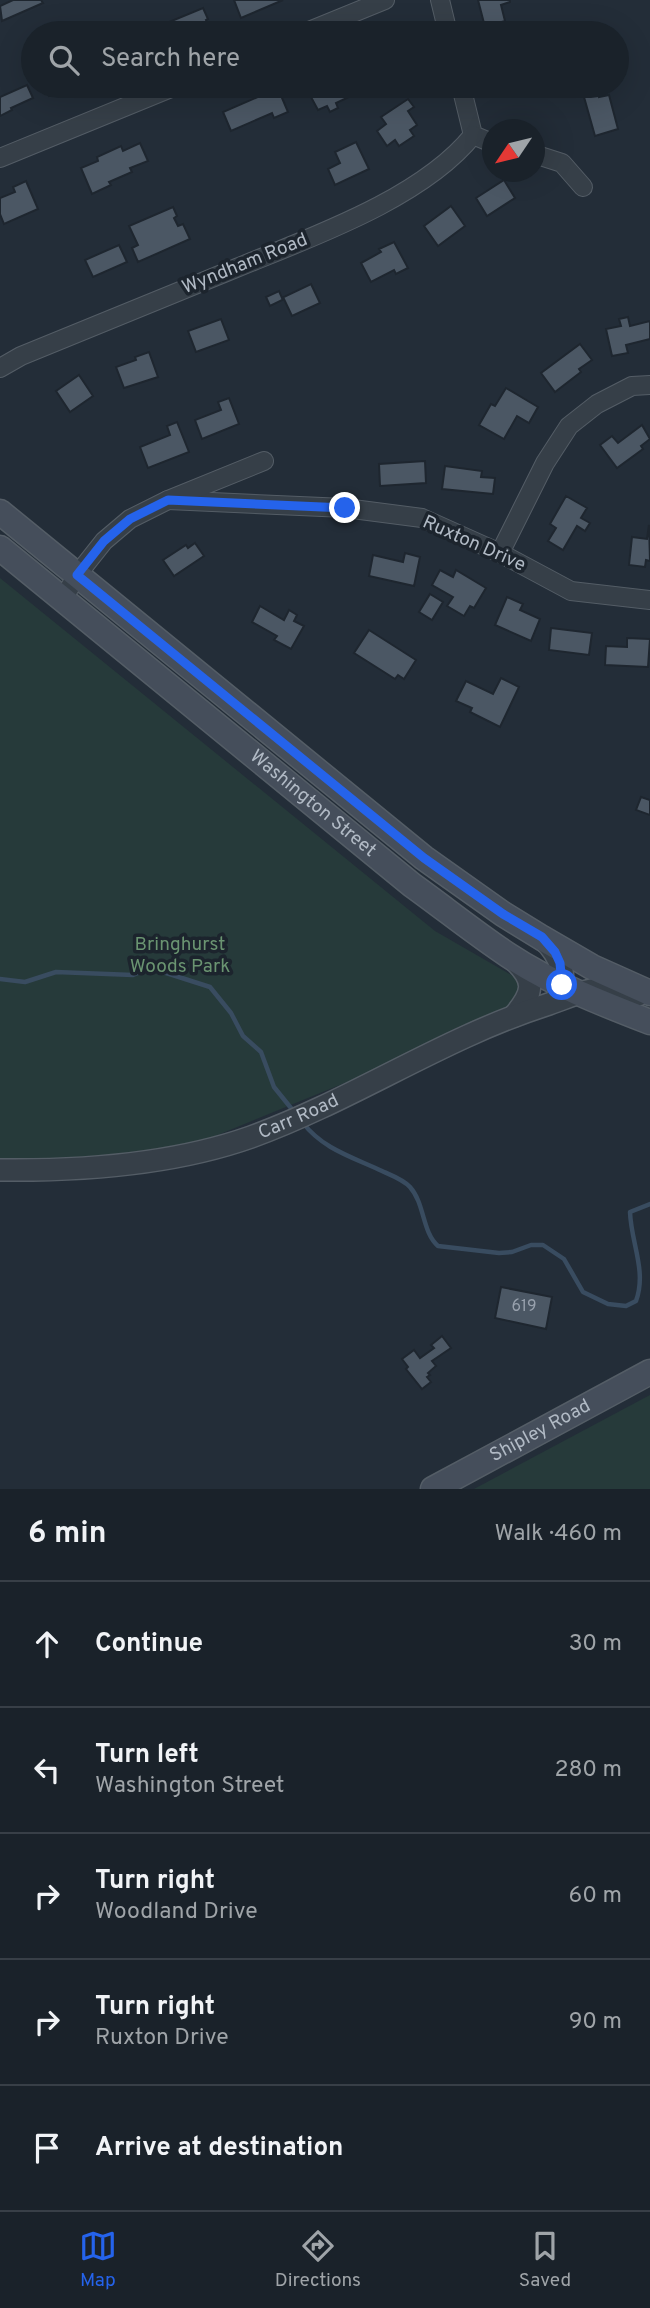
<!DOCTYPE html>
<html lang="en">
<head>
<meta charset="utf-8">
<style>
  body { margin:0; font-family:Overpass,sans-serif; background:#232a32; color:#f1f3f6 }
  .compass { position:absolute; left:482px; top:119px; width:63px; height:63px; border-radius:50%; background:#1a222a; box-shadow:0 7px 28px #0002; rotate:235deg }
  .stop { position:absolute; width:21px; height:21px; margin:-16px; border:5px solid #2563eb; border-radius:50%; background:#fff }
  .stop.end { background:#2563eb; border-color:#fff; box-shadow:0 2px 7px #0008 }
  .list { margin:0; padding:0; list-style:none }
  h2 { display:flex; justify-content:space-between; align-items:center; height:91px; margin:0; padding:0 28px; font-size:30px }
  h2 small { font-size:23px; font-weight:400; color:#9fa4a8 }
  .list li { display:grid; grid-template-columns:46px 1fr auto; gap:21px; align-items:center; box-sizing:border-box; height:126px; padding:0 28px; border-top:2px solid #383f47 }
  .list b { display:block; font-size:26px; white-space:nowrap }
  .list p { margin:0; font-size:23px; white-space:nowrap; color:#9fa4a8 }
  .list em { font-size:23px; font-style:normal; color:#9fa4a8 }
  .icon { flex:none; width:38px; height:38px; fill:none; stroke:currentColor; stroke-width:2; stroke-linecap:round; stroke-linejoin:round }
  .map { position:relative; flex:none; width:650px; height:1489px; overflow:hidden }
  .search { position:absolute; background:#1a222a; box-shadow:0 7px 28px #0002; left:21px; right:21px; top:21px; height:77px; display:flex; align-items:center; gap:18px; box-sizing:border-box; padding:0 24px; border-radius:38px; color:#9fa4a8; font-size:26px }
  .sheet { height:721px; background:#1a222a }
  nav { display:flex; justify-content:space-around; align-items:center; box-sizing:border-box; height:98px; border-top:2px solid #383f47; background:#1a222a; font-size:19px; color:#9fa4a8 }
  nav a { display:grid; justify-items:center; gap:4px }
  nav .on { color:#2563eb }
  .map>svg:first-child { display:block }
</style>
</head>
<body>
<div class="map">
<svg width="650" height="1489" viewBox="0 0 650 1489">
  <rect width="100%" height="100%" fill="#232d38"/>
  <g fill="#263a3a">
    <path d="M 0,578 L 435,931 L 515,977 L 521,984 L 522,993 L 509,1007 L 456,1028 L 369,1073 L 203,1141 L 134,1156 L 52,1162 L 0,1160 Z"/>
    <path d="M 650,1395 L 650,1489 L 474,1489 Z"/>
  </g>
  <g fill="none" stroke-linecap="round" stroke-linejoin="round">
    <g stroke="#394c60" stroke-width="4.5">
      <path d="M 0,979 L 25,982 L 56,972 L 133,975 L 145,970 L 160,971 L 210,987 L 231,1013 L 243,1036 L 261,1052 L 274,1087 L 295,1113"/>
      <path d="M 303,1123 C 323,1149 352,1157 382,1171 C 391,1175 404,1180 410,1187 C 425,1204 422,1232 438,1246 L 499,1253 L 512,1252 L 531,1245 L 543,1245 L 564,1259 L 583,1292 L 608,1304 L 626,1306 L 636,1301 C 647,1271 631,1243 630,1212 L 650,1204"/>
    </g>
  </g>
  <g fill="#4b5764" stroke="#1e262f" stroke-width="2">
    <path d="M 13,0 L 41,0 L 43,3 L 2,21 L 0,6 Z"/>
    <path d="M 234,0 L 283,0 L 241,18 Z"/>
    <path d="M 478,0 L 510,0 L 510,2 L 501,5 L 505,21 L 485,27 Z"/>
    <path d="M 203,8 L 208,19 L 206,20 L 209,28 L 197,33 L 181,33 L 180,31 L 160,33 L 157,27 Z"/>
    <path d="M 27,85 L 33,98 L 11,108 L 12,110 L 0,116 L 0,97 Z"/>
    <path d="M 45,86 L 73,86 L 49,96 Z"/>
    <path d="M 277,86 L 288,112 L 274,118 L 272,113 L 231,131 L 223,112 L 267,93 L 266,90 Z"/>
    <path d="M 305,86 L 344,86 L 349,97 L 336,103 L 338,108 L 330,112 L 327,106 L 318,110 Z"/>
    <path d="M 598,93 L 599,97 L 609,95 L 618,129 L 595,136 L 584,97 Z"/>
    <path d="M 408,99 L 414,107 L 408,111 L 417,125 L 410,130 L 414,136 L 399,146 L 395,140 L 387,146 L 377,131 L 386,124 L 381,117 Z"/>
    <path d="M 356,142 L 369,169 L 335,185 L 328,169 L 340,163 L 335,152 Z"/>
    <path d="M 140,143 L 148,161 L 130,168 L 132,172 L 109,182 L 111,185 L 92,194 L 81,168 L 98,161 L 97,157 L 121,146 L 123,151 Z"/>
    <path d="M 504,180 L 515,198 L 487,216 L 476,198 Z"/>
    <path d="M 26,181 L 38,209 L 4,224 L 0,214 L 0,198 L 15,192 L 13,187 Z"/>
    <path d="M 451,206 L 465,226 L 438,246 L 424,226 Z"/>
    <path d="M 173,207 L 177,216 L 174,218 L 178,226 L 183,224 L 190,239 L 138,262 L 132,248 L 138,245 L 129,226 Z"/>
    <path d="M 394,242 L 408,268 L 396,274 L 394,270 L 371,282 L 361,263 L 381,252 L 379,249 Z"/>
    <path d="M 119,245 L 127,262 L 93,277 L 85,260 Z"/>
    <path d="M 311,284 L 320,303 L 292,316 L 284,299 L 270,306 L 266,297 L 279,291 L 282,298 Z"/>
    <path d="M 628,317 L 630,326 L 650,321 L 650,339 L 626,345 L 628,353 L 612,356 L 606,329 L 621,326 L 619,319 Z"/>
    <path d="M 221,319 L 229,340 L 196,352 L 188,331 Z"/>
    <path d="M 580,344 L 592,360 L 579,369 L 581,372 L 555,392 L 541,373 Z"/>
    <path d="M 149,352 L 158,377 L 124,388 L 116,367 L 136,360 L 135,357 Z"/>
    <path d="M 79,375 L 93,396 L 70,412 L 56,391 Z"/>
    <path d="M 506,388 L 538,407 L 529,423 L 517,416 L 504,439 L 479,425 L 491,404 L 495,406 Z"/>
    <path d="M 229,398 L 239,424 L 202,439 L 195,420 L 221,410 L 218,402 Z"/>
    <path d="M 177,422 L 189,452 L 148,468 L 140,447 L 170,435 L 167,426 Z"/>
    <path d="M 642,425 L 650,439 L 641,446 L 643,449 L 617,468 L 600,445 L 612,436 L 618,443 Z"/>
    <path d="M 425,461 L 426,483 L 380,486 L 379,464 Z"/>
    <path d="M 445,466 L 482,471 L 481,477 L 495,478 L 493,494 L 442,489 Z"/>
    <path d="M 566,496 L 587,508 L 581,518 L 590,523 L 585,531 L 577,526 L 563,550 L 548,541 L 556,528 L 550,524 Z"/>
    <path d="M 649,525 L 650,561 L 646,560 L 645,567 L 629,565 L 632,537 L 647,539 Z"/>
    <path d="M 195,543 L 204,556 L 174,576 L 163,560 L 186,545 L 188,548 Z"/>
    <path d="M 405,553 L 420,557 L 414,586 L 369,576 L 373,555 L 403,562 Z"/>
    <path d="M 440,570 L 453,577 L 456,570 L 486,588 L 474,608 L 470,606 L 464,616 L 447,606 L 453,597 L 432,585 Z"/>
    <path d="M 430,594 L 443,602 L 432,620 L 419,612 Z"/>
    <path d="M 507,597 L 523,604 L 520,610 L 540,619 L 531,641 L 495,625 Z"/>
    <path d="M 260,606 L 284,620 L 289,610 L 297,615 L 294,621 L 304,626 L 291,649 L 274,640 L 277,636 L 252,622 Z"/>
    <path d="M 551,628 L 592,633 L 589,655 L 549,650 Z"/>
    <path d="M 369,630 L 416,660 L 404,679 L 398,675 L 395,679 L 354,653 Z"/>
    <path d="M 627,638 L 650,639 L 648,667 L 605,665 L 606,646 L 627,647 Z"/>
    <path d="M 501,678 L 519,687 L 500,727 L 470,712 L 472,708 L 456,701 L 466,681 L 493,694 Z"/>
    <path d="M 641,797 L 650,800 L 650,815 L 636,810 Z"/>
    <path d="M 501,1287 L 552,1297 L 546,1329 L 495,1318 Z"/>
    <path d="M 442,1336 L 451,1348 L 432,1361 L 436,1366 L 428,1373 L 430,1375 L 427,1377 L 431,1382 L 422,1389 L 406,1369 L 408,1367 L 402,1359 L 414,1350 L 420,1358 L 434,1348 L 431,1345 Z"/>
  </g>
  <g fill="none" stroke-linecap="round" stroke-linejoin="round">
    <defs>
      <g id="minor">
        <path d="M 440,0 L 448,33"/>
        <path d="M 304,33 L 385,0"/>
        <path d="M 461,86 L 473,135 L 492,143"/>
        <path d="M 534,154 L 562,163 L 583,187"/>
        <path d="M 0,158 L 176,86"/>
        <path d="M 0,368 L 21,356 C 92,327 163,298 234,269 C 309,238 422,199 473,135"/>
        <path d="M 168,500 L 345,508 L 422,518 L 500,553 L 571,591 L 650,600"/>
        <path d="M 500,553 L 545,463 L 569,426 L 597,404 L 632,386 L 650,385"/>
        <path d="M 63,599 L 77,575 L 104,541 L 130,519 L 168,500 L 264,461"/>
      </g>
      <g id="tertiary">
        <path d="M 543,939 C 559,954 570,978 557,998"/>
        <path d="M 513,959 C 536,981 534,992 514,1016"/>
        <path id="s1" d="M 0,1170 C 83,1171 172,1165 251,1137 C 353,1100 443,1038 546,1005 C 561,1000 576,993 591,990 C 607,987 623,990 638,995"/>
      </g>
      <g id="secondary">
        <path d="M 0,512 L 424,858 L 503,914 L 542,938 L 592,967 L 650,993"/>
        <path id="s2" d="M 0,548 L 412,885 C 444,908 475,933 508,955 C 552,984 601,1003 650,1022"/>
        <path id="s3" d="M 433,1489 L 650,1372"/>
      </g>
    </defs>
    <use href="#minor" stroke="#545d66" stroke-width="20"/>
    <use href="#tertiary" stroke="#545d66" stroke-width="24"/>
    <use href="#secondary" stroke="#545d66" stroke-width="27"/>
    <use href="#minor" stroke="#363f48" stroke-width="18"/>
    <use href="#tertiary" stroke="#363f48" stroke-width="21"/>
    <use href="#secondary" stroke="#454e5b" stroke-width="24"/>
  </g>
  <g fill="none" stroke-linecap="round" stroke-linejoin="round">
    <path stroke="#2563eb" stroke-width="9" d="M 345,508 L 168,500 L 130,519 L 104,541 L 77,575 L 424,858 L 503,914 L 542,937 L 555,952 L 560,963 L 562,985"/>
  </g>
  <g text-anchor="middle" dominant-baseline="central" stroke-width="7" stroke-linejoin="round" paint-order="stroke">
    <g font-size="16" fill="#98a1ad">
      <text x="524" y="1307">619</text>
    </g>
    <g font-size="19" fill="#b1bac5" stroke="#1c242d">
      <text transform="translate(245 264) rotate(-22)">Wyndham Road</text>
      <text transform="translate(474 544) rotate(24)">Ruxton Drive</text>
      <text stroke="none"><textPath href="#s2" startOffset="404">Washington Street</textPath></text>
      <text stroke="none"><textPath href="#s1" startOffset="306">Carr Road</textPath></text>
      <text stroke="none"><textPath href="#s3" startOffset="122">Shipley Road</textPath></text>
    </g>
    <g font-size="19" fill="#6a9471" stroke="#1c242d">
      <text x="180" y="945">Bringhurst<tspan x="180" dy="22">Woods Park</tspan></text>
    </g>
  </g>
</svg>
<svg class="compass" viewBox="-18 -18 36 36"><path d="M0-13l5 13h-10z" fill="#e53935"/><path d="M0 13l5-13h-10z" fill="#9fa4a8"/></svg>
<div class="stop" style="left:562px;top:985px"></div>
<div class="stop end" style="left:345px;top:508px"></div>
<div class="search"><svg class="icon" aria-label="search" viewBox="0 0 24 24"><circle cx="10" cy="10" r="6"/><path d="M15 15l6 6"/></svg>Search here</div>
</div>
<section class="sheet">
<h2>6 min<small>Walk · 460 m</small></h2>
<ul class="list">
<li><svg class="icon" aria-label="ahead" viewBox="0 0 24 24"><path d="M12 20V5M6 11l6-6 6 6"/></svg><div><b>Continue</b></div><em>30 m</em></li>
<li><svg class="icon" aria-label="left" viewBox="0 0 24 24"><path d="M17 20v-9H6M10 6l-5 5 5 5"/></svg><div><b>Turn left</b><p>Washington Street</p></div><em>280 m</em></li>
<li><svg class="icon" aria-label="right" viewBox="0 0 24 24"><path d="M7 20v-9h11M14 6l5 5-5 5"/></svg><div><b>Turn right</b><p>Woodland Drive</p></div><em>60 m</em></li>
<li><svg class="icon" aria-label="right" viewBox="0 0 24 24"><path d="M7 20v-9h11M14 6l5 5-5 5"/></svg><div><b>Turn right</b><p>Ruxton Drive</p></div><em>90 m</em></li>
<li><svg class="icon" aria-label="arrive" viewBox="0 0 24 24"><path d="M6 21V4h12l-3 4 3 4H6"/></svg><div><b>Arrive at destination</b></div></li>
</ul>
</section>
<nav>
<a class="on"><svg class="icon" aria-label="map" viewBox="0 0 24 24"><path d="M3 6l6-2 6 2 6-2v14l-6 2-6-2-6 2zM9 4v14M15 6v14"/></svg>Map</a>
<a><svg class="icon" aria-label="directions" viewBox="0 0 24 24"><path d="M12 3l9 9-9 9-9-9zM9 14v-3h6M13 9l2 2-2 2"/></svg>Directions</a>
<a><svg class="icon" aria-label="saved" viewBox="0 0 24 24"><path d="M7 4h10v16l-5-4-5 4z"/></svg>Saved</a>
</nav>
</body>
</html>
